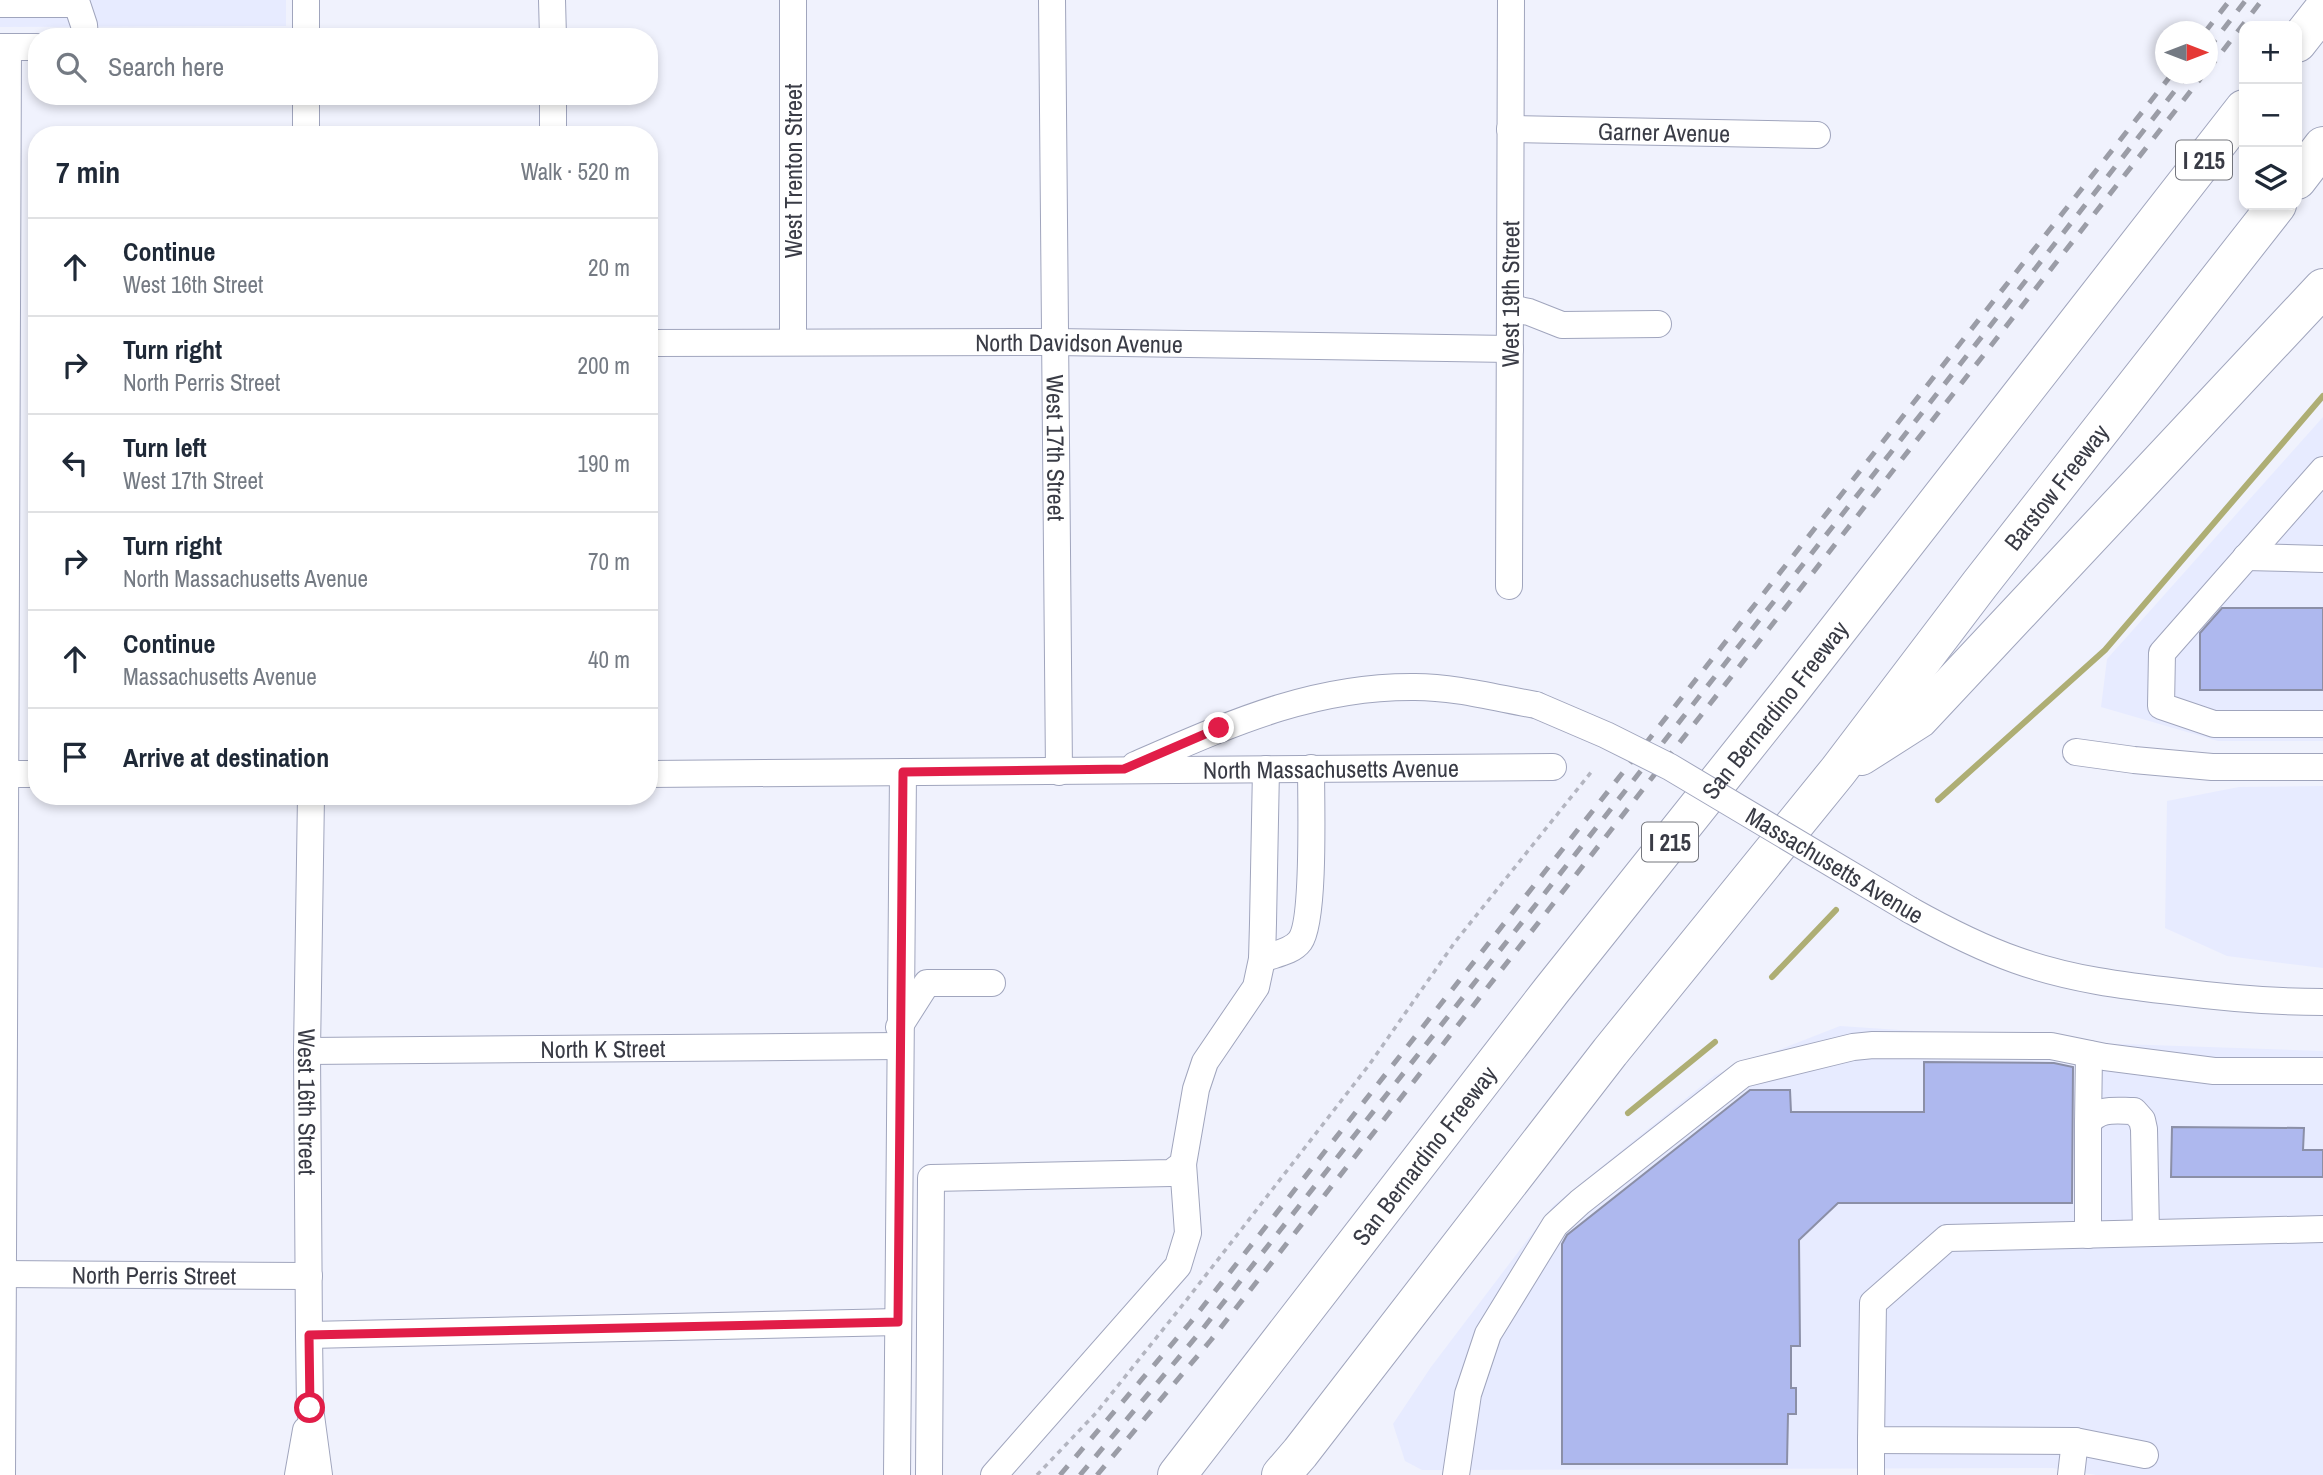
<!DOCTYPE html>
<html lang="en">
<head>
<meta charset="utf-8">
<style>
  body { margin:0; font-family:"Archivo Narrow",sans-serif; background:#f6f6f7; color:#1f2937 }
  .controls { position:absolute; right:21px; top:21px; display:grid; overflow:hidden; border-radius:14px; box-shadow:0 4px 10px #0003 }
  .controls button { width:63px; height:63px; display:grid; place-items:center; padding:0; border:0; border-bottom:2px solid #e0e1e3; background:#fff; color:#1f2937; font:35px sans-serif }
  .compass { position:absolute; left:2155px; top:21px; width:63px; height:63px; border-radius:50%; background:#fff; box-shadow:0 4px 10px #0003; rotate:90deg }
  .stop { position:absolute; width:21px; height:21px; margin:-16px; border:5px solid #e11d48; border-radius:50%; background:#fff }
  .stop.end { background:#e11d48; border-color:#fff; box-shadow:0 2px 7px #0008 }
  .list { margin:0; padding:0; list-style:none }
  h2 { display:flex; justify-content:space-between; align-items:center; height:91px; margin:0; padding:0 28px; font-size:30px }
  h2 small { font-size:23px; font-weight:400; color:#747a83 }
  .list li { display:grid; grid-template-columns:46px 1fr auto; gap:21px; align-items:center; box-sizing:border-box; height:98px; padding:0 28px; border-top:2px solid #e0e1e3 }
  .list b { display:block; font-size:26px; white-space:nowrap }
  .list p { margin:0; font-size:23px; white-space:nowrap; color:#747a83 }
  .list em { font-size:23px; font-style:normal; color:#747a83 }
  .icon { flex:none; width:38px; height:38px; fill:none; stroke:currentColor; stroke-width:2; stroke-linecap:round; stroke-linejoin:round }
  .map { position:relative; flex:none; width:2323px; height:1475px; overflow:hidden }
  .search { position:absolute; background:#fff; box-shadow:0 4px 10px #0003; left:28px; top:28px; width:630px; height:77px; display:flex; align-items:center; gap:18px; box-sizing:border-box; padding:0 24px; border-radius:28px; color:#747a83; font-size:26px }
  .panel { position:absolute; background:#fff; box-shadow:0 4px 10px #0003; left:28px; top:126px; width:630px; height:679px; border-radius:28px }
  .map>svg:first-child { display:block }
</style>
</head>
<body>
<div class="map">
<svg width="2323" height="1475" viewBox="0 0 2323 1475">
  <rect width="100%" height="100%" fill="#f0f2fd"/>
  <g fill="#e7ebff">
    <path d="M 0,0 L 286,0 L 286,26 L 0,27 Z"/>
    <path d="M 2323,417 L 2323,741 L 2218,741 L 2101,707 L 2107,659 Z"/>
    <path d="M 2323,786 L 2323,968 L 2227,956 L 2165,928 L 2167,801 L 2239,787 Z"/>
    <path d="M 1840,1026 L 2092,1043 L 2323,1051 L 2323,1475 L 2096,1475 L 2053,1468 L 1422,1470 L 1405,1461 L 1393,1424 L 1431,1367 L 1553,1206 L 1715,1075 Z"/>
  </g>
  <g fill="none" stroke-linecap="round" stroke-linejoin="round">
    <g stroke="#aeae74" stroke-width="6">
      <path d="M 1938,800 L 2105,650 L 2323,396"/>
      <path d="M 1772,977 L 1836,910"/>
      <path d="M 1628,1113 L 1715,1042"/>
    </g>
  </g>
  <g fill="#aeb8ee" stroke="#8b8fa7" stroke-width="2">
    <path d="M 2222,608 L 2323,608 L 2323,690 L 2200,690 L 2200,633 Z"/>
    <path d="M 1924,1062 L 2054,1063 L 2073,1067 L 2072,1203 L 1838,1203 L 1799,1240 L 1800,1346 L 1791,1346 L 1791,1388 L 1796,1388 L 1796,1414 L 1788,1414 L 1787,1464 L 1562,1464 L 1562,1244 L 1567,1235 L 1750,1090 L 1790,1090 L 1791,1112 L 1924,1112 Z"/>
    <path d="M 2172,1127 L 2304,1128 L 2303,1150 L 2323,1150 L 2323,1177 L 2171,1177 Z"/>
  </g>
  <g fill="none" stroke-linecap="round" stroke-linejoin="round">
    <defs>
      <g id="minor">
        <path d="M 552,0 L 553,37"/>
        <path d="M 793,0 L 793,342"/>
        <path id="s1" d="M 1052,0 L 1059,772"/>
        <path d="M 0,4 L 77,4 L 84,25 L 85,37"/>
        <path d="M 306,37 L 306,0"/>
        <path d="M 0,47 L 37,47"/>
        <path d="M 306,96 L 306,135"/>
        <path d="M 553,96 L 553,135"/>
        <path id="s2" d="M 1510,129 L 1817,135"/>
        <path d="M 1510,308 L 1529,312 L 1562,325 L 1658,324"/>
        <path id="s3" d="M 649,343 L 1055,342 L 1510,349"/>
        <path d="M 2323,470 L 2162,653 L 2161,706 L 2214,724 L 2323,724"/>
        <path d="M 2246,557 L 2323,559"/>
        <path id="s4" d="M 1509,586 L 1511,0"/>
        <path d="M 2076,752 L 2134,760 L 2212,767 L 2323,767"/>
        <path d="M 1135,765 C 1228,725 1311,686 1415,687 C 1455,687 1496,698 1536,705"/>
        <path d="M 0,774 L 37,774"/>
        <path id="s5" d="M 649,774 L 1553,767"/>
        <path id="s6" d="M 311,796 L 307,1051 L 309,1335 L 310,1408 L 319,1475"/>
        <path d="M 1910,910 C 1944,929 1979,947 2016,960 C 2069,979 2124,986 2179,992 C 2227,998 2275,1002 2323,1002"/>
        <path d="M 1262,959 C 1275,954 1292,952 1300,941 C 1315,921 1311,799 1311,768"/>
        <path d="M 899,1027 L 927,983 L 992,983"/>
        <path id="s7" d="M 307,1051 L 899,1046"/>
        <path d="M 2088,1123 L 2089,1054"/>
        <path d="M 2088,1235 L 2088,1123 C 2100,1107 2116,1111 2134,1111 L 2142,1120 L 2144,1129 L 2146,1233"/>
        <path id="s8" d="M 0,1274 L 309,1276"/>
        <path d="M 309,1335 L 898,1322"/>
        <path d="M 2145,1455 L 2075,1441 L 1871,1440 L 1873,1303 L 1947,1238 L 2323,1229"/>
        <path d="M 2,1475 C 8,999 3,523 8,47"/>
        <path d="M 298,1475 L 306,1430"/>
        <path d="M 897,1475 L 903,772"/>
        <path d="M 929,1475 L 931,1178 L 1171,1173 L 1183,1164 L 1196,1089 L 1205,1062 L 1256,987 L 1262,959 L 1263,923 L 1266,769"/>
        <path d="M 994,1475 L 1178,1266 L 1188,1233 L 1183,1164"/>
        <path d="M 1456,1475 L 1468,1394 L 1488,1334 L 1555,1225 L 1580,1202 L 1743,1074 L 1853,1047 L 1873,1045 L 2051,1046 L 2105,1057 L 2214,1071 L 2323,1071"/>
        <path d="M 1871,1475 L 1871,1440"/>
        <path d="M 2071,1475 L 2075,1441"/>
      </g>
      <g id="highway">
        <path d="M 2297,43 L 2323,10"/>
        <path d="M 2297,180 L 2323,146"/>
        <path d="M 1861,756 L 1919,719 L 2323,288"/>
        <path id="s9" d="M 1177,1475 L 1551,991 L 1787,695 L 2244,109"/>
        <path id="s10" d="M 1281,1475 L 1300,1453 L 1610,1052 L 1838,771 L 1980,584 L 2277,205"/>
      </g>
    </defs>
    <use href="#minor" stroke="#a0a5bd" stroke-width="28"/>
    <use href="#highway" stroke="#a0a5bd" stroke-width="40"/>
    <path stroke="#b3b5c0" stroke-width="3.5" stroke-dasharray="5 5" stroke-linecap="butt" d="M 1037,1475 L 1096,1413 L 1185,1302 L 1369,1065 L 1455,942 L 1592,771"/>
    <use href="#minor" stroke="#fff" stroke-width="26"/>
    <use href="#highway" stroke="#fff" stroke-width="38"/>
    <g stroke="#9b9da7" stroke-width="5" stroke-dasharray="12 12" stroke-linecap="butt">
      <path d="M 2205,32 L 2230,0"/>
      <path d="M 2208,49 L 2246,0"/>
      <path d="M 2208,70 L 2262,0"/>
      <path d="M 1060,1475 L 1190,1323 L 2172,74"/>
      <path d="M 1080,1475 L 1201,1331 L 2188,74"/>
      <path d="M 1097,1475 L 1211,1340 L 2204,74"/>
    </g>
    <defs>
      <path id="minor-bridge" d="M 1536,705 L 1606,735 L 1670,767 L 1910,910"/>
    </defs>
    <use href="#minor-bridge" stroke="#a0a5bd" stroke-width="28" stroke-linecap="butt"/>
    <use href="#minor-bridge" stroke="#fff" stroke-width="26"/>
  </g>
  <g fill="none" stroke-linecap="round" stroke-linejoin="round">
    <path stroke="#e11d48" stroke-width="9" d="M 310,1408 L 309,1335 L 898,1322 L 903,772 L 1124,769 L 1219,728"/>
  </g>
  <g text-anchor="middle" dominant-baseline="central" stroke-width="6" stroke-linejoin="round" paint-order="stroke">
    <g fill="#fff" stroke="#74767d" stroke-width="2">
      <rect x="2176" y="140.5" width="56" height="39" rx="5"/>
      <rect x="1642" y="822.5" width="56" height="39" rx="5"/>
    </g>
    <g font-size="23" font-weight="bold" fill="#393b45">
      <text x="2204" y="160">I 215</text>
      <text x="1670" y="842">I 215</text>
    </g>
    <g font-size="24" fill="#393b45" stroke="#fff">
      <text stroke="none"><textPath href="#s2" startOffset="154">Garner Avenue</textPath></text>
      <text transform="translate(793 171) rotate(-90)">West Trenton Street</text>
      <text stroke="none"><textPath href="#s4" startOffset="292">West 19th Street</textPath></text>
      <text stroke="none"><textPath href="#s3" startOffset="430">North Davidson Avenue</textPath></text>
      <text stroke="none"><textPath href="#s1" startOffset="448">West 17th Street</textPath></text>
      <text stroke="none"><textPath href="#s10" startOffset="1256">Barstow Freeway</textPath></text>
      <text stroke="none"><textPath href="#s9" startOffset="971">San Bernardino Freeway</textPath></text>
      <text stroke="none"><textPath href="#s5" startOffset="682">North Massachusetts Avenue</textPath></text>
      <text transform="translate(1835 865) rotate(31)">Massachusetts Avenue</text>
      <text stroke="none"><textPath href="#s7" startOffset="296">North K Street</textPath></text>
      <text stroke="none"><textPath href="#s6" startOffset="306">West 16th Street</textPath></text>
      <text stroke="none"><textPath href="#s9" startOffset="404">San Bernardino Freeway</textPath></text>
      <text stroke="none"><textPath href="#s8" startOffset="154">North Perris Street</textPath></text>
    </g>
  </g>
</svg>
<div class="controls">
<button>+</button>
<button>−</button>
<button><svg class="icon" aria-label="layers" viewBox="0 0 24 24"><path d="M12 4l9 5-9 5-9-5zM3 14l9 5 9-5"/></svg></button>
</div>
<svg class="compass" viewBox="-18 -18 36 36"><path d="M0-13l5 13h-10z" fill="#e53935"/><path d="M0 13l5-13h-10z" fill="#747a83"/></svg>
<div class="stop" style="left:310px;top:1408px"></div>
<div class="stop end" style="left:1219px;top:728px"></div>
<div class="search"><svg class="icon" aria-label="search" viewBox="0 0 24 24"><circle cx="10" cy="10" r="6"/><path d="M15 15l6 6"/></svg>Search here</div>
<section class="panel">
<h2>7 min<small>Walk · 520 m</small></h2>
<ul class="list">
<li><svg class="icon" aria-label="ahead" viewBox="0 0 24 24"><path d="M12 20V5M6 11l6-6 6 6"/></svg><div><b>Continue</b><p>West 16th Street</p></div><em>20 m</em></li>
<li><svg class="icon" aria-label="right" viewBox="0 0 24 24"><path d="M7 20v-9h11M14 6l5 5-5 5"/></svg><div><b>Turn right</b><p>North Perris Street</p></div><em>200 m</em></li>
<li><svg class="icon" aria-label="left" viewBox="0 0 24 24"><path d="M17 20v-9H6M10 6l-5 5 5 5"/></svg><div><b>Turn left</b><p>West 17th Street</p></div><em>190 m</em></li>
<li><svg class="icon" aria-label="right" viewBox="0 0 24 24"><path d="M7 20v-9h11M14 6l5 5-5 5"/></svg><div><b>Turn right</b><p>North Massachusetts Avenue</p></div><em>70 m</em></li>
<li><svg class="icon" aria-label="ahead" viewBox="0 0 24 24"><path d="M12 20V5M6 11l6-6 6 6"/></svg><div><b>Continue</b><p>Massachusetts Avenue</p></div><em>40 m</em></li>
<li><svg class="icon" aria-label="arrive" viewBox="0 0 24 24"><path d="M6 21V4h12l-3 4 3 4H6"/></svg><div><b>Arrive at destination</b></div></li>
</ul>
</section>
</div>
</body>
</html>
